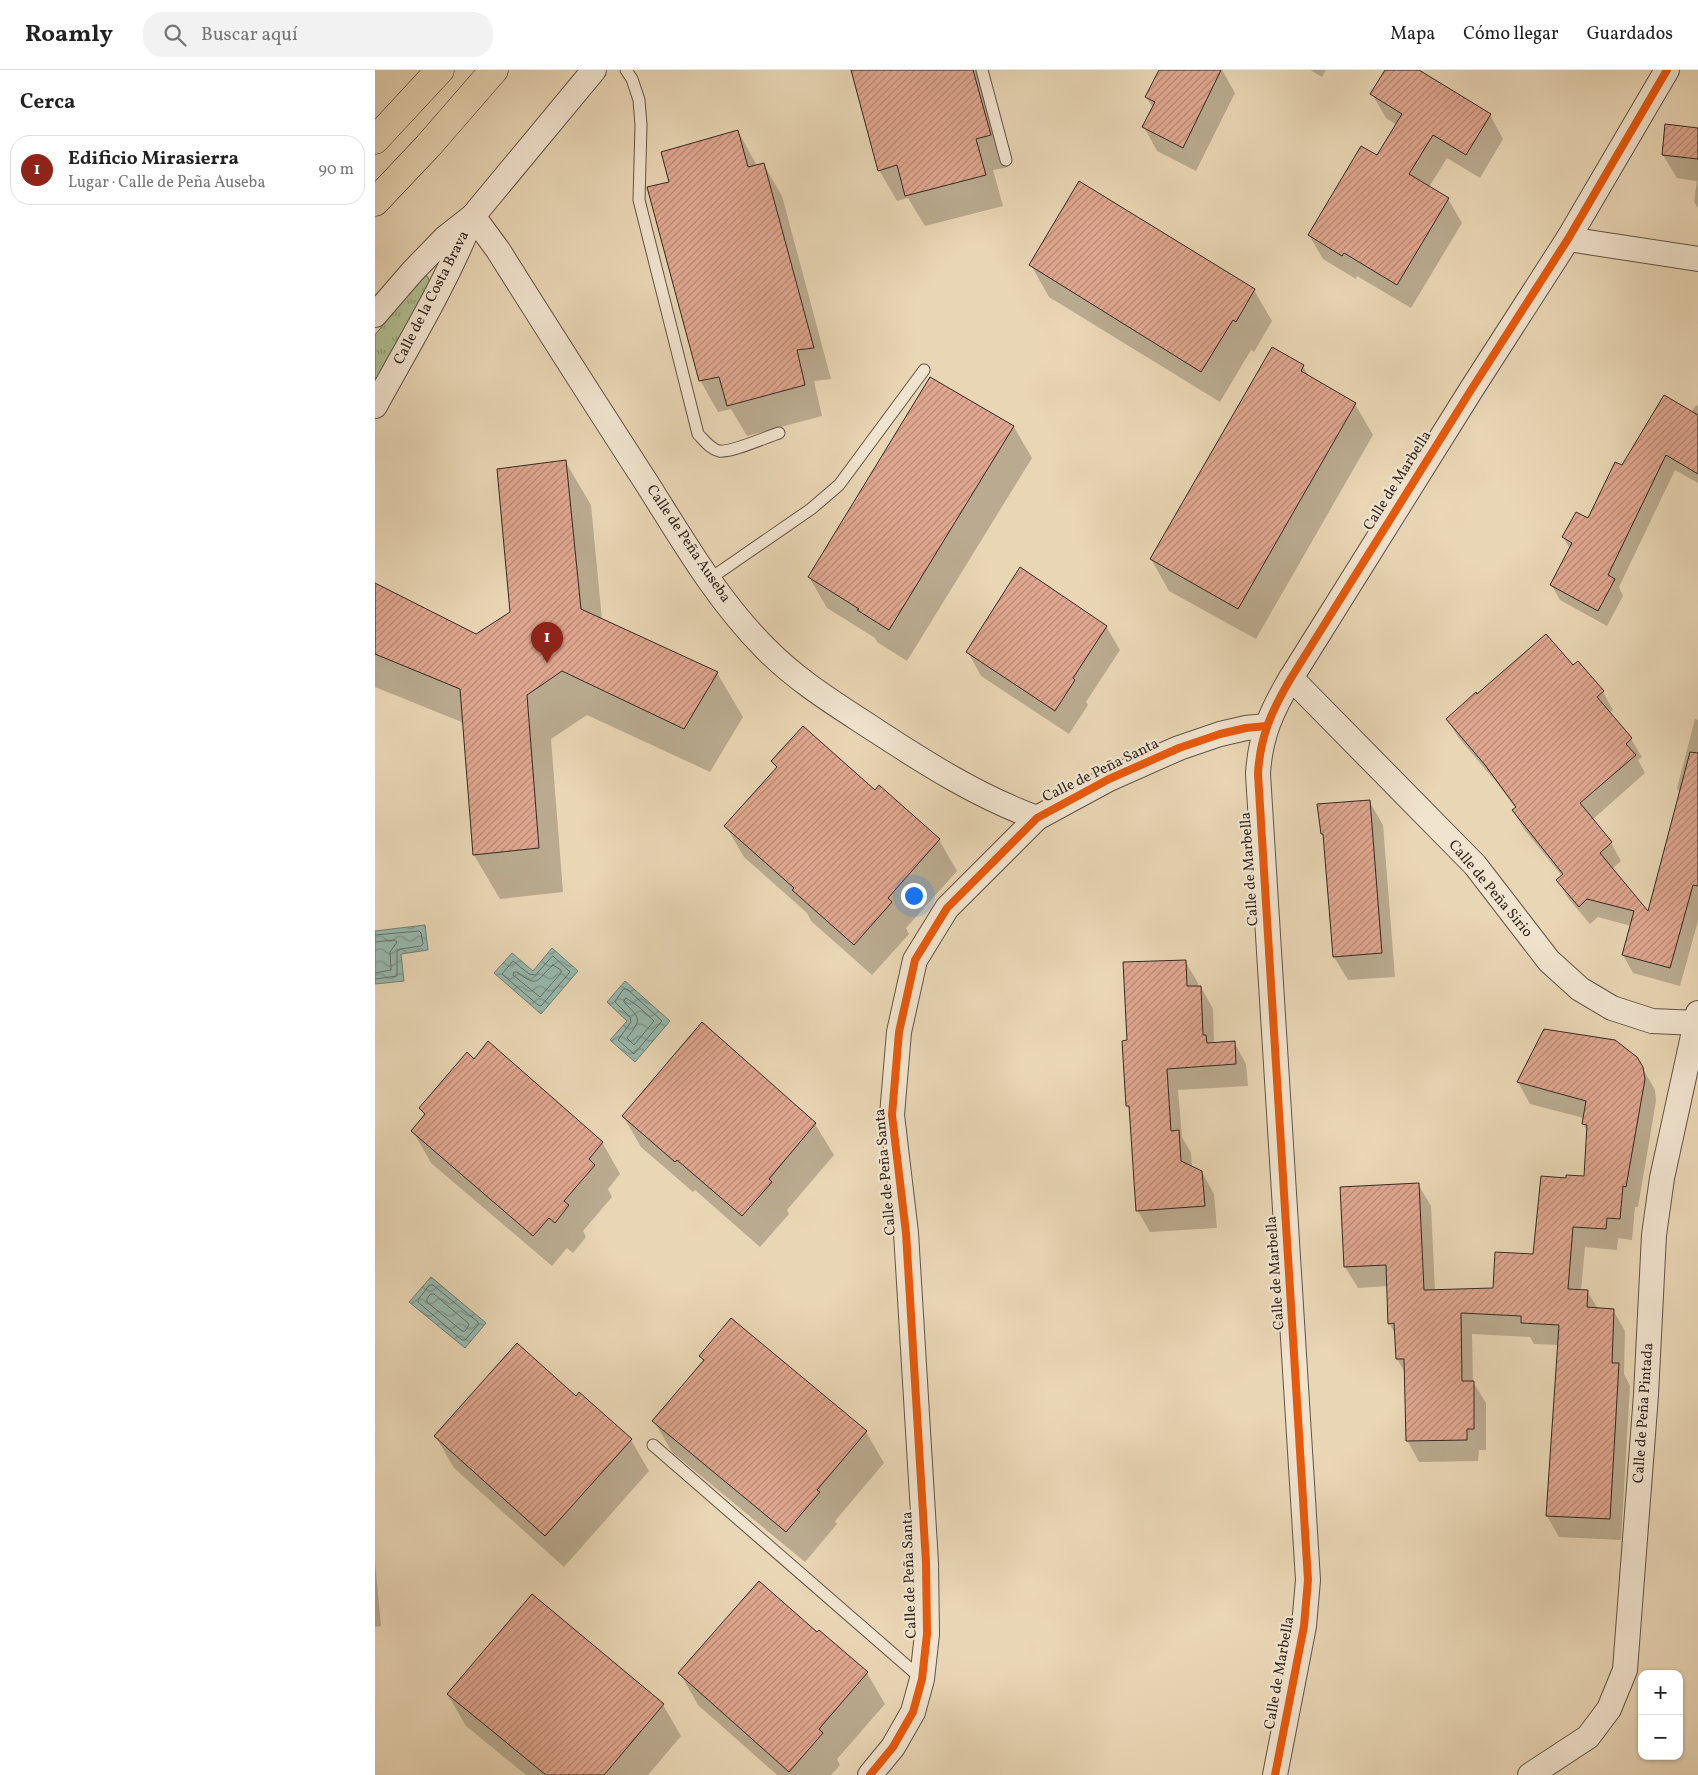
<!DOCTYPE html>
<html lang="es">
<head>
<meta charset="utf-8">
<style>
  body { margin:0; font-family:Vollkorn,serif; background:#f2f2f2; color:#222 }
  .controls { position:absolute; right:15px; bottom:15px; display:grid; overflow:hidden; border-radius:10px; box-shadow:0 1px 4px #0004 }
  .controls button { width:45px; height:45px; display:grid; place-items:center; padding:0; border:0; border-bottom:1px solid #e0e0e0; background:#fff; color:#222; font:25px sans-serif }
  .you { position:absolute; left:538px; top:825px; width:18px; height:18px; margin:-12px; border:4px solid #fff; border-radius:50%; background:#1a73e8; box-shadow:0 0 0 8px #1a73e833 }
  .badge { display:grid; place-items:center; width:32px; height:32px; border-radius:50%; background:#8f2418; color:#fff; font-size:16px; font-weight:700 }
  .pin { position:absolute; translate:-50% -41px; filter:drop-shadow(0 1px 2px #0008) }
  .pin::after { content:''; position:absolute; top:26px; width:18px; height:15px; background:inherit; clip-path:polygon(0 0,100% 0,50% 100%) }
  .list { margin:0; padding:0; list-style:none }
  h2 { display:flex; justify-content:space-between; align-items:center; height:65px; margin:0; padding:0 20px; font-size:21px }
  h2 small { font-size:16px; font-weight:400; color:#767676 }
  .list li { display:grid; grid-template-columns:32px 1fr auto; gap:15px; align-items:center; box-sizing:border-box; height:70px; margin:0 10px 10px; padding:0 10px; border:1px solid #e0e0e0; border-radius:20px }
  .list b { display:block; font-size:19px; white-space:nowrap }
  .list p { margin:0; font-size:16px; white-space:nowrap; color:#767676 }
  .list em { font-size:16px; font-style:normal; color:#767676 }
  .icon { flex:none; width:28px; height:28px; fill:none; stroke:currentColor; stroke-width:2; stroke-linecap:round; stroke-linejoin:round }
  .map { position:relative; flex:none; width:1323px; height:1705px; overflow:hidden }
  header { display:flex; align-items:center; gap:30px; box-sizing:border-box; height:70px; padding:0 25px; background:#fff; border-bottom:1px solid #e0e0e0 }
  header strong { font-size:24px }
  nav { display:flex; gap:28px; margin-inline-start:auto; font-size:18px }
  .search { width:350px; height:45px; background:#f2f2f2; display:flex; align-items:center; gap:12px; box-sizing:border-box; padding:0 18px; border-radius:20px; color:#767676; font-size:19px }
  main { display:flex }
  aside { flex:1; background:#fff }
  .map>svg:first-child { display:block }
</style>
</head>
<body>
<header>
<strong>Roamly</strong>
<div class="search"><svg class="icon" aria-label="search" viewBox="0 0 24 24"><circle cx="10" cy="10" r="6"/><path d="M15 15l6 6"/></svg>Buscar aquí</div>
<nav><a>Mapa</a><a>Cómo llegar</a><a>Guardados</a></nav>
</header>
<main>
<aside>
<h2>Cerca<small></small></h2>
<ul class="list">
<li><span class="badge">1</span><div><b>Edificio Mirasierra</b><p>Lugar · Calle de Peña Auseba</p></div><em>90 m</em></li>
</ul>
</aside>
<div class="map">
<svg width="1323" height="1705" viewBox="0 0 1323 1705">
  <defs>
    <pattern id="grass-tufts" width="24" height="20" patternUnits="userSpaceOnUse" patternTransform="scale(1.25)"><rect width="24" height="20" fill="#b0bf92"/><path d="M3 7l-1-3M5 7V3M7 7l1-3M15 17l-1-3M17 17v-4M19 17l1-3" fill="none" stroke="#909b77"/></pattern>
    <pattern id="water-waves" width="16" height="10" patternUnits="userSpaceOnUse" patternTransform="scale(1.25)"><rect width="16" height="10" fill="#97b9ae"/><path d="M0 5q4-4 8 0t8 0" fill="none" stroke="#7c968d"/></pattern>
    <pattern id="building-hatch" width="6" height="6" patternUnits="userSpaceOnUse" patternTransform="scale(1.25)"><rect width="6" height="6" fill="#e0a790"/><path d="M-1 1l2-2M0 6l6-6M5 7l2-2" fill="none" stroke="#b68875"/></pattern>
  </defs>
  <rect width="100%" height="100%" fill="#e9d6b5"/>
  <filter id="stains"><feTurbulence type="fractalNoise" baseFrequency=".004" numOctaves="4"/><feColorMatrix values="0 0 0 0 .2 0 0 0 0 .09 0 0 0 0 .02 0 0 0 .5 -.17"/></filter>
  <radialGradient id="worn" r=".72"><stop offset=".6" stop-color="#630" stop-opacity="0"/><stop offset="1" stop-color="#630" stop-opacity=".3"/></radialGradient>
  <path fill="url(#grass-tufts)" stroke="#72745a" d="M 48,206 L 52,206 L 56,214 L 0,312 L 0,265 Z"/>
  <g fill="url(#water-waves)" stroke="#6f7f76">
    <path d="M 50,855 L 53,880 L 26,884 L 29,911 L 0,914 L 0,861 Z"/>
    <path d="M 177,878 L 203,901 L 166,944 L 119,903 L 137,883 L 158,901 Z"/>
    <path d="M 250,911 L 295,951 L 260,992 L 235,970 L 252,951 L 232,932 Z"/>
    <path d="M 56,1207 L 111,1253 L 90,1278 L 34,1232 Z"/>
  </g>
  <g fill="#0003">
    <path d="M 477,0 L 607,0 L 633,97 L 618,100 L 628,136 L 550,156 L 533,128 L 522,131 L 504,100 Z"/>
    <path d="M 785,0 L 847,0 L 860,23 L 821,101 L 782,81 L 769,57 L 778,38 L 771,27 Z"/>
    <path d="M 935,0 L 951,0 L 947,7 Z"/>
    <path d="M 1012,0 L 1042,0 L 1115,45 L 1128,69 L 1105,108 L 1072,88 L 1054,117 L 1073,129 L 1087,153 L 1036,238 L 982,206 L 981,209 L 948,189 L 934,165 L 1002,87 L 1022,55 L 1011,48 L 997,24 Z"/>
    <path d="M 1323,59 L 1323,138 L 1319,132 L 1322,111 L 1302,108 L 1288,85 Z"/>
    <path d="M 363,61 L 382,96 L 389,95 L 407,126 L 456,309 L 439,311 L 447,346 L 372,366 L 356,339 L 343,342 L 325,310 L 296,113 Z"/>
    <path d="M 656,195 L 879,220 L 897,251 L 879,282 L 876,280 L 845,332 L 674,227 Z"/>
    <path d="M 928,296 L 934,307 L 980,334 L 998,365 L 881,569 L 794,521 L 776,489 Z"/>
    <path d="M 556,309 L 639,357 L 657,388 L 532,591 L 502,572 L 500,568 L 452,538 L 434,507 Z"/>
    <path d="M 1321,335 L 1323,336 L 1323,413 L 1300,400 L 1244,517 L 1248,526 L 1232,556 L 1185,530 L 1176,514 L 1195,479 L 1188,467 L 1213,449 L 1248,397 L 1316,343 Z"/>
    <path d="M 190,391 L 216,435 L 227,550 L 342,603 L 368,647 L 335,702 L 212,645 L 176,669 L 188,822 L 125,829 L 99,785 L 89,653 L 0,617 L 0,514 L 101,565 L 136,542 Z"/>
    <path d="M 731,556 L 745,580 L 711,632 L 713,635 L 694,664 L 606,606 L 593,582 Z"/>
    <path d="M 1198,597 L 1228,622 L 1238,640 L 1234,643 L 1256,669 L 1267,687 L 1263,690 L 1270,703 L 1217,750 L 1236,773 L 1246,791 L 1237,799 L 1273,843 L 1305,724 L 1302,718 L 1320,649 L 1323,650 L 1323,851 L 1305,916 L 1258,903 L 1248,885 L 1256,856 L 1223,847 L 1215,854 L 1193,828 L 1183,810 L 1187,806 L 1149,759 L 1138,741 L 1141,739 L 1122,713 L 1083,667 L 1072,649 L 1102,626 Z"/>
    <path d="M 398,692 L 500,721 L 564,770 L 582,801 L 531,858 L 534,864 L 497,905 L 436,851 L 432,843 L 369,787 L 351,756 L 402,699 Z"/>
    <path d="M 994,731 L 1008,755 L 1020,907 L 973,910 L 959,887 L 950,769 L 947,763 Z"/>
    <path d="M 810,891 L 823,913 L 823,917 L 826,917 L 838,939 L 839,974 L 859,972 L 871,994 L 873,1016 L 803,1020 L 807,1067 L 816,1083 L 817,1097 L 827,1102 L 839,1124 L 842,1158 L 775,1162 L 763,1141 L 756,1041 L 752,1036 L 753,972 Z"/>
    <path d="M 327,953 L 440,1054 L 459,1085 L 412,1140 L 414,1144 L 385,1177 L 320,1120 L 318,1122 L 266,1077 L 248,1046 Z"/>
    <path d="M 1170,960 L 1261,987 L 1280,1020 L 1281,1031 L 1263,1137 L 1260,1137 L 1257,1170 L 1243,1168 L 1242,1180 L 1210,1177 L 1206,1221 L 1212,1221 L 1223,1239 L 1238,1240 L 1250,1261 L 1249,1304 L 1255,1316 L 1246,1470 L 1184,1467 L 1172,1446 L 1184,1275 L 1159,1274 L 1155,1267 L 1097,1264 L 1098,1312 L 1111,1333 L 1111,1380 L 1104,1380 L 1103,1391 L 1044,1392 L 1032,1370 L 1031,1304 L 1022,1289 L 1021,1265 L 1014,1253 L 1013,1216 L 983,1218 L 970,1197 L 1043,1114 L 1056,1136 L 1060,1221 L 1119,1219 L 1159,1185 L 1192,1110 L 1210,1108 L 1213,1062 L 1208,1054 L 1209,1048 L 1155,1034 L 1143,1012 Z"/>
    <path d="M 99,990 L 227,1072 L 245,1104 L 233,1119 L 237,1127 L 208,1161 L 211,1167 L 198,1183 L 192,1178 L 177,1196 L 56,1093 L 38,1061 L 50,1046 L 46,1039 Z"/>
    <path d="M 325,1286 L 491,1362 L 509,1393 L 460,1451 L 462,1454 L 430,1492 L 297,1382 L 279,1351 L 329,1292 Z"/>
    <path d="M 204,1324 L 256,1370 L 274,1401 L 189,1497 L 79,1398 L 61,1367 L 201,1327 Z"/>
    <path d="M 0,1492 L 6,1556 L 0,1557 Z"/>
    <path d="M 442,1563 L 492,1603 L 510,1634 L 462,1689 L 465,1695 L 456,1705 L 402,1705 L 323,1635 L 305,1603 Z"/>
    <path d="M 73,1625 L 288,1635 L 306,1666 L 273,1705 L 151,1705 L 91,1656 Z"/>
  </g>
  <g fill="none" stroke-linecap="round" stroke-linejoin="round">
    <g stroke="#667068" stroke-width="1">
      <path d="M 0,865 L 44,861 L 46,863 L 48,874 L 46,876 L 26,879 L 22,881 L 22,906 L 0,909"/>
      <path d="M 0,872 L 19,870 L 22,872 L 15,882 L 16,900 L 0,903"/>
      <path d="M 178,886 L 195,902 L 166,936 L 163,935 L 127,904 L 138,891 L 154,904 L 160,905 Z"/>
      <path d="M 178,895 L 186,900 L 186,903 L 165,927 L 138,905 L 139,902 L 142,902 C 164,919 161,910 178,895 Z"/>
      <path d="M 249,919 L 252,919 L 287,951 L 259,984 L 243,970 L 256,952 L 255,947 L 240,932 Z"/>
      <path d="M 251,928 L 264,937 L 279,951 L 259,975 L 252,968 C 267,948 266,950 249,932 Z"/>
      <path d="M 55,1215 L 58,1215 L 103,1252 L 103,1255 L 90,1270 L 87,1270 L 43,1232 L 43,1230 Z"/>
      <path d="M 56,1224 L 59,1224 L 93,1253 L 94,1255 L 90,1261 L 87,1261 L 52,1232 L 52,1229 Z"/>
    </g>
  </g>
  <g fill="url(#building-hatch)" stroke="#342821">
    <path d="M 476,0 L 598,0 L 616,65 L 601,69 L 611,105 L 530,126 L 522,95 L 503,101 Z"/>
    <path d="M 784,0 L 846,0 L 808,78 L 767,57 L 780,32 L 770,27 Z"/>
    <path d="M 1010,0 L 1044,0 L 1116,44 L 1091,85 L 1058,65 L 1034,104 L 1074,128 L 1022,215 L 969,183 L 967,186 L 933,165 L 986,76 L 1002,85 L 1027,44 L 995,24 Z"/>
    <path d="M 1290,54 L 1323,58 L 1323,89 L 1287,85 Z"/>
    <path d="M 363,60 L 373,97 L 389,93 L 439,278 L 422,280 L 430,315 L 352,336 L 344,307 L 324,311 L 272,117 L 294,112 L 286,82 Z"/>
    <path d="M 704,111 L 880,219 L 861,252 L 858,250 L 826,302 L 654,195 Z"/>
    <path d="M 897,277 L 929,295 L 926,301 L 981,333 L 863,539 L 775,489 Z"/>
    <path d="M 555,307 L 639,356 L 514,560 L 482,540 L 484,539 L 433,507 Z"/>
    <path d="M 1289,325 L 1323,345 L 1323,404 L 1291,385 L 1233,505 L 1240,509 L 1223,541 L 1175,515 L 1197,473 L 1187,467 L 1201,442 L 1213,448 L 1240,392 L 1247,395 Z"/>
    <path d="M 191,390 L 206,539 L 343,602 L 309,659 L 187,601 L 152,625 L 164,778 L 98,785 L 85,619 L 0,584 L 0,513 L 101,564 L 135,542 L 122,399 Z"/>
    <path d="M 645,497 L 732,556 L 698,608 L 700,610 L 680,641 L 591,582 Z"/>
    <path d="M 1171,564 L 1198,595 L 1203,591 L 1229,621 L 1222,627 L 1257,668 L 1251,674 L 1261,685 L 1205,733 L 1237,772 L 1225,783 L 1273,841 L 1315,682 L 1323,683 L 1323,816 L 1318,815 L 1295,898 L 1247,885 L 1259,841 L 1212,829 L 1204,837 L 1181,810 L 1188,804 L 1137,740 L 1141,737 L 1110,695 L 1071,649 L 1101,622 L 1102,624 Z"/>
    <path d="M 428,656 L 500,720 L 504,715 L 565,769 L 513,828 L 517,832 L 479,875 L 417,820 L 419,818 L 349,756 L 402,697 L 396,691 Z"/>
    <path d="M 995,730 L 1007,883 L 958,887 L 948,764 L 946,764 L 942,734 Z"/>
    <path d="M 811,890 L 812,916 L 826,916 L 828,965 L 831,965 L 832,973 L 860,971 L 861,994 L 792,999 L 796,1061 L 804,1060 L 806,1091 L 827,1101 L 830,1136 L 761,1141 L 754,1036 L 751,1036 L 747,971 L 752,970 L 748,892 Z"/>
    <path d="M 327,952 L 441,1053 L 394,1109 L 397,1112 L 367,1146 L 302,1090 L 300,1092 L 247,1046 Z"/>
    <path d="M 1169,959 L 1240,970 L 1262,987 L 1268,997 L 1270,1009 L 1251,1117 L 1248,1116 L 1245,1149 L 1232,1148 L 1231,1159 L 1198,1157 L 1193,1219 L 1213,1220 L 1212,1237 L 1239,1239 L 1237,1293 L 1244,1293 L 1235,1449 L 1171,1446 L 1184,1255 L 1146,1253 L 1146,1246 L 1086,1243 L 1087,1311 L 1099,1311 L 1099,1359 L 1092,1359 L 1092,1370 L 1031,1371 L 1029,1289 L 1021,1289 L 1019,1253 L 1013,1254 L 1011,1195 L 969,1197 L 965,1117 L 1044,1113 L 1049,1220 L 1118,1218 L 1120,1182 L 1158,1184 L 1166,1106 L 1191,1108 L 1191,1105 L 1209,1106 L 1212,1055 L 1207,1054 L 1211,1031 L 1142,1012 Z"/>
    <path d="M 113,971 L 228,1072 L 214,1089 L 220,1095 L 189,1131 L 194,1135 L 180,1153 L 174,1148 L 158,1166 L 36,1061 L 50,1044 L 44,1038 L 92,982 L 99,989 Z"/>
    <path d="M 356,1248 L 492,1361 L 442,1420 L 445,1422 L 411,1462 L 277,1351 L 329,1290 L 324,1286 Z"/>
    <path d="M 142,1273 L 201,1326 L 204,1322 L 257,1369 L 170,1466 L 59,1366 Z"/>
    <path d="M 384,1511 L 442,1562 L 444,1560 L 493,1602 L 444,1659 L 448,1663 L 414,1702 L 303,1603 Z"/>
    <path d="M 157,1524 L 289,1634 L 229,1705 L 171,1705 L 72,1624 Z"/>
  </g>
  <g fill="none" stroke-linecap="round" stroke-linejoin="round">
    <defs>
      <g id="service">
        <path d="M 251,0 L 257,9 L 264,30 L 266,55 L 264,130 L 323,364 C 329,370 335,379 344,381 C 356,383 391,367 404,363"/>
        <path d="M 607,0 L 631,90"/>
        <path d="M 333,510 L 436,439 L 464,415 L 549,300"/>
        <path d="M 278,1375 L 547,1609"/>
      </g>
      <g id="minor">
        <path d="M 98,146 L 123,180 C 172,258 221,335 271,412 C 307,469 342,530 390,578 C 422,611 462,635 500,660 C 552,694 604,727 662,748"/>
        <path d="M 1193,169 L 1323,189"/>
        <path d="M 0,245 L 38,201 L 70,168 L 98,146 L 219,0"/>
        <path d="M 0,336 C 34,274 71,213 97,148"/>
        <path d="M 916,608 L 1100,795 L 1174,891 L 1205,919 L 1237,938 L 1277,951 L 1323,953"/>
        <path d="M 495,1705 L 518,1677 L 538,1642 L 547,1609 L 552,1564 L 551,1493 L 531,1163 L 517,1045 L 524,962 L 540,890 L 572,838 L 662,748 L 734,709 L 804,678 L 845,664 L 871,658 L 891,656"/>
        <path d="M 900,1705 L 929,1556 L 933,1510 L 883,704 C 885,666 897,640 916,608 L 1096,320 L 1193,169 L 1292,0"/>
        <path d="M 1155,1705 L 1213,1667 L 1234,1639 L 1250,1600 L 1271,1325 L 1279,1165 L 1287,1108 L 1323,943"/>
      </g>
      <g id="motorway">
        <path d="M 0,70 L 65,0"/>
        <path d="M 0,132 L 53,76 L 119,0"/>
      </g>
    </defs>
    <use href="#service" stroke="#615446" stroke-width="13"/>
    <use href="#minor" stroke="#615446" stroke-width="26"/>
    <use href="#motorway" stroke="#342821" stroke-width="29"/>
    <use href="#service" stroke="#f1e4cf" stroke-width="11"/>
    <use href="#minor" stroke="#f1e4cf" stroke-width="24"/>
    <use href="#motorway" stroke="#e9d6b5" stroke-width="28"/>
    <defs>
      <g id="cycleway">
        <path d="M 495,1705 L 518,1677 L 538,1642 L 547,1609 L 552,1564 L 551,1493 L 531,1163 L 517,1045 L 524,962 L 540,890 L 572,838 L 662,748 L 734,709 L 804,678 L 845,664 L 871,658 L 891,656"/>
        <path d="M 900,1705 L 929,1556 L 933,1510 L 883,704 C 885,666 897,640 916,608 L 1096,320 L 1193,169 L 1292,0"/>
      </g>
    </defs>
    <use href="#cycleway" stroke="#f1e4cf" stroke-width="11"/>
    <use href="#cycleway" stroke="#e8590c" stroke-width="8"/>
  </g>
  <g text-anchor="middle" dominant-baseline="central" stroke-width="4.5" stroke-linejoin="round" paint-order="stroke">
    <g font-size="15" fill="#342821" stroke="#f1e4cf">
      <text transform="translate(57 228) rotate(-63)">Calle de la Costa Brava</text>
      <text transform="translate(1023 411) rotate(-58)">Calle de Marbella</text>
      <text transform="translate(313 474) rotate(56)">Calle de Peña Auseba</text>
      <text transform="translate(726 701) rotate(-26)">Calle de Peña Santa</text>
      <text transform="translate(875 799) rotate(-94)">Calle de Marbella</text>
      <text transform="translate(1115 819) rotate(50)">Calle de Peña Sirio</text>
      <text transform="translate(511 1102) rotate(-95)">Calle de Peña Santa</text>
      <text transform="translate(901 1203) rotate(-94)">Calle de Marbella</text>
      <text transform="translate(1269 1343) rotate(-86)">Calle de Peña Pintada</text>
      <text transform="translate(535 1505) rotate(-92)">Calle de Peña Santa</text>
      <text transform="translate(905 1603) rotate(-80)">Calle de Marbella</text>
    </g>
  </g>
  <rect width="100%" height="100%" filter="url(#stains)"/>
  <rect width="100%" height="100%" fill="url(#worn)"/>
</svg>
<div class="controls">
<button>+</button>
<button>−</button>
</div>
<div class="you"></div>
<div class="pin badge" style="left:172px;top:593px">1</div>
</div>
</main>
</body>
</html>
